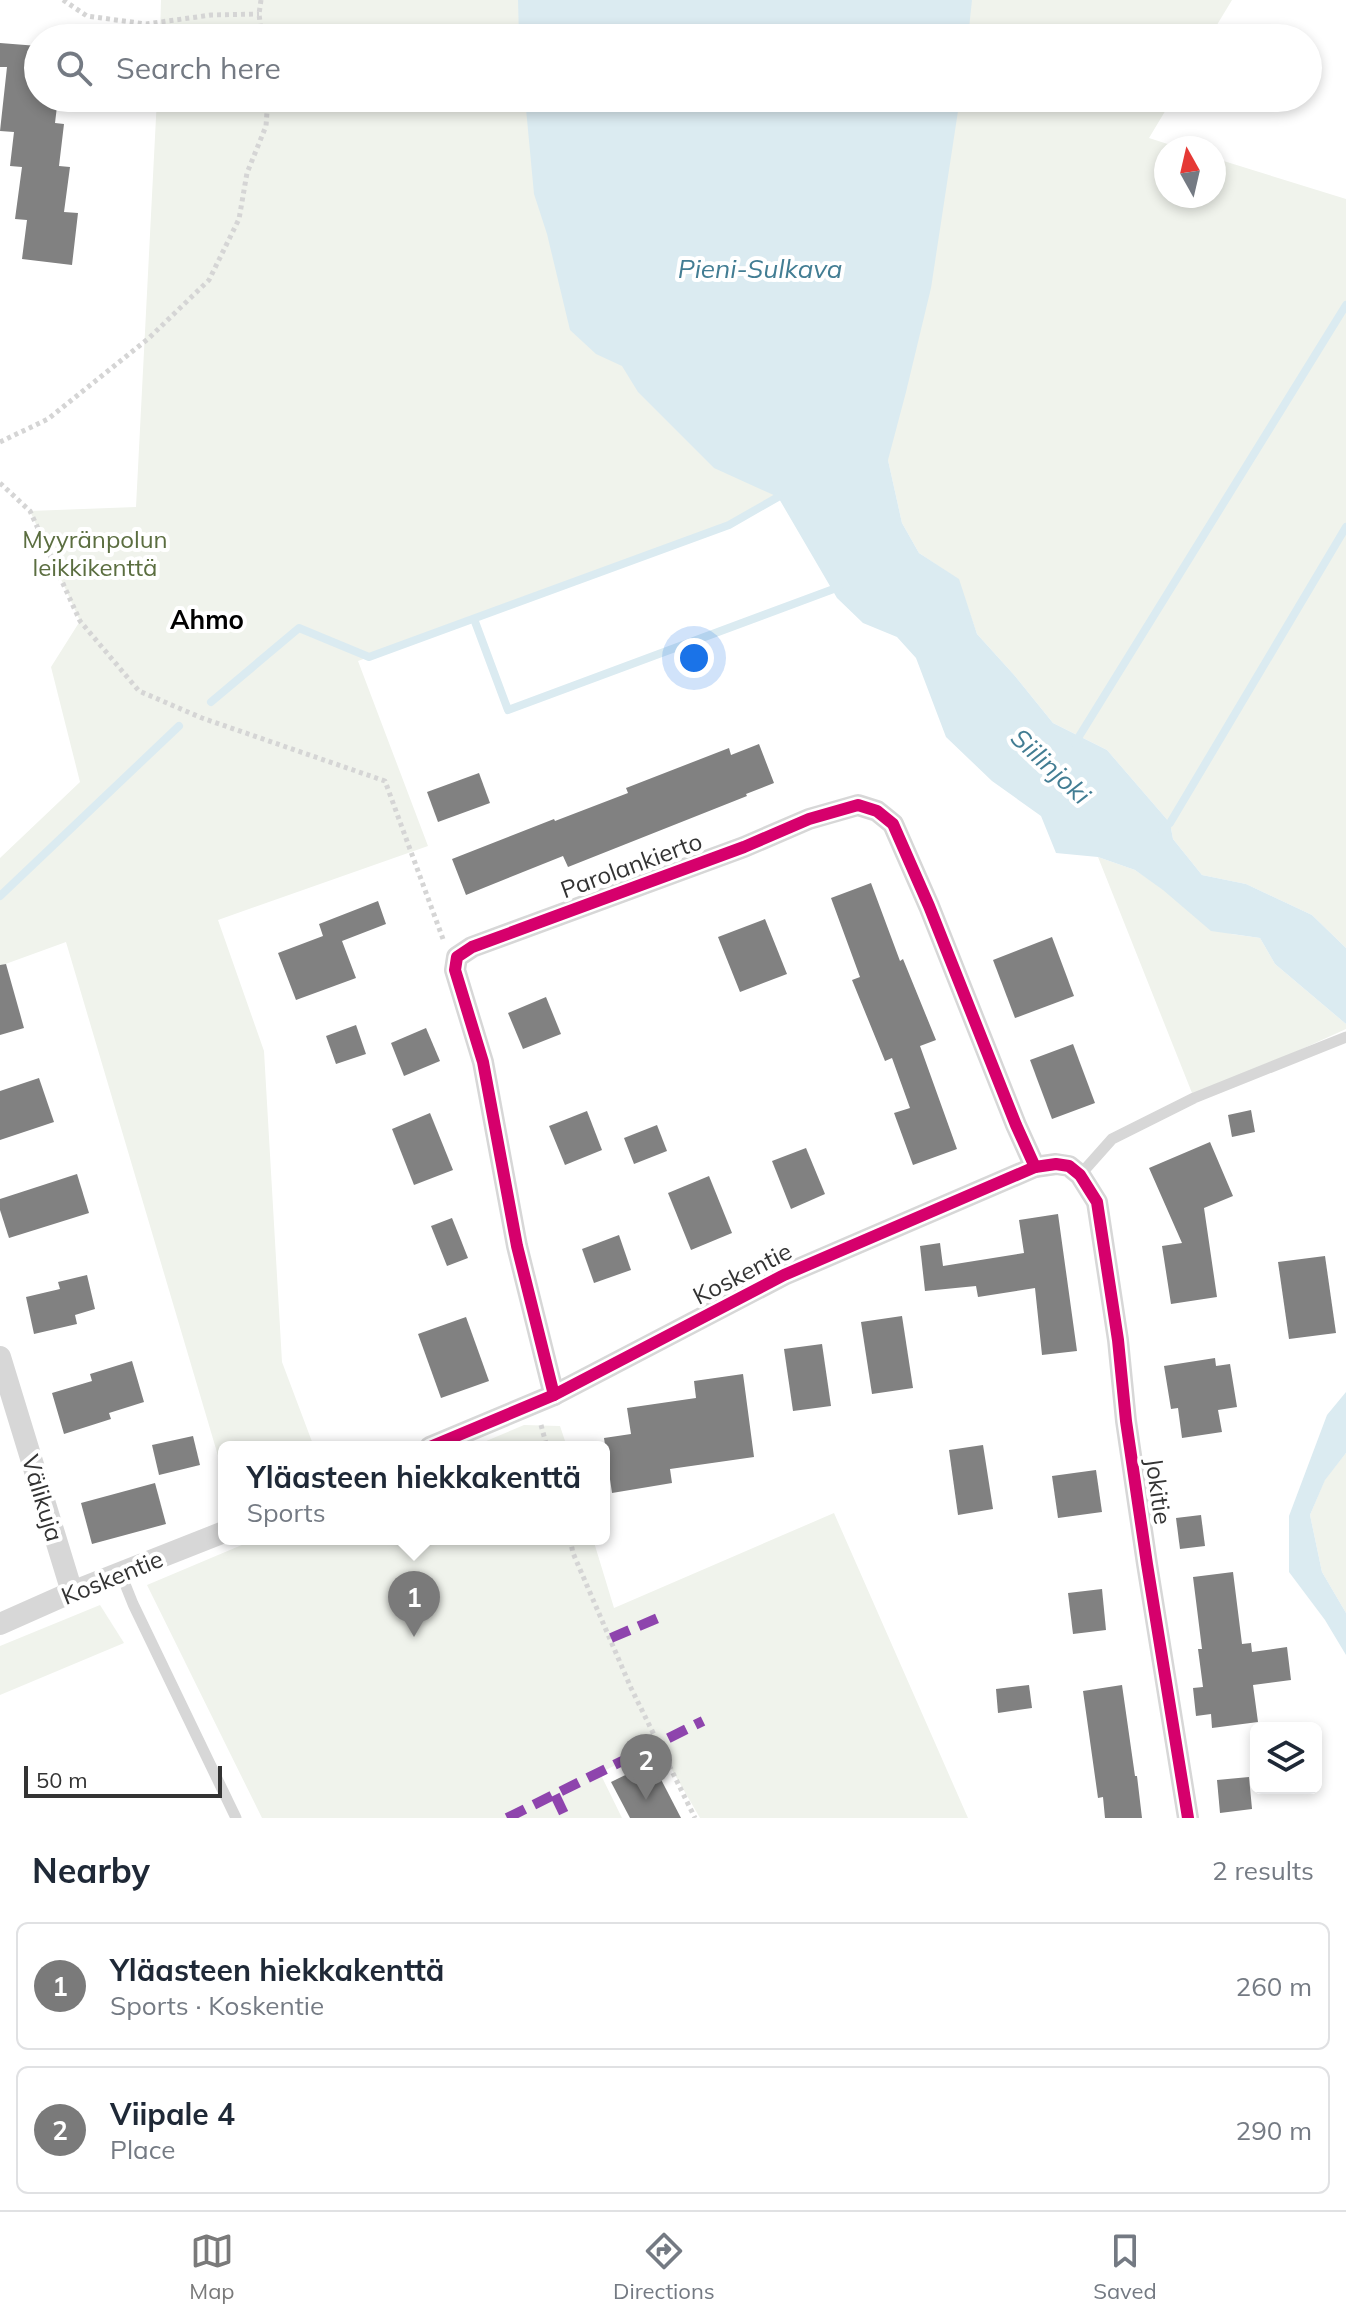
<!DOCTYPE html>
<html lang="en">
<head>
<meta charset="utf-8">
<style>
  body { margin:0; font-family:Mulish,sans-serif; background:#f6f6f7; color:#1f2937 }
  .controls { position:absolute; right:24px; bottom:24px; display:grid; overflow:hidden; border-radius:12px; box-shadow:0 4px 12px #0003 }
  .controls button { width:72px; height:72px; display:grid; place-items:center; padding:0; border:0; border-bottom:2px solid #e0e1e3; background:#fff; color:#1f2937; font:40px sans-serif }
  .compass { position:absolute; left:1154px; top:136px; width:72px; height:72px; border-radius:50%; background:#fff; box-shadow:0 4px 12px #0003; rotate:352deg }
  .scale { position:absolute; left:24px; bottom:20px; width:198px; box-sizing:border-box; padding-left:8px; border:4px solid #333; border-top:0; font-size:22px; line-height:28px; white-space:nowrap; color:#333; -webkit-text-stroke:6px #fff; paint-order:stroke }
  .you { position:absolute; left:694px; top:658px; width:28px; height:28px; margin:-20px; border:6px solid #fff; border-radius:50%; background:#1a73e8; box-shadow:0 0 0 12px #1a73e833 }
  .badge { display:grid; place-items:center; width:52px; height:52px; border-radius:50%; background:#7a7a7a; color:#fff; font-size:26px; font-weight:700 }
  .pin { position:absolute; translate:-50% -66px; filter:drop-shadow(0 2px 4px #0008) }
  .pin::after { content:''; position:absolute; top:42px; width:28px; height:24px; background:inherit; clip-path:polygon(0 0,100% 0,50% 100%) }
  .popup { position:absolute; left:218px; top:1441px; width:392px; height:104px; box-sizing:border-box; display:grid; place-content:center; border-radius:12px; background:#fff; filter:drop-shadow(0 2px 6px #0005); font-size:26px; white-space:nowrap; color:#747a83 }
  .popup b { font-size:30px; color:#1f2937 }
  .popup::after { content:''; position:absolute; left:50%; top:100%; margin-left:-16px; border:16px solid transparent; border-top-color:#fff }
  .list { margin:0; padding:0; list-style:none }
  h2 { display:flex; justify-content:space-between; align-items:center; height:104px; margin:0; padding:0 32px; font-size:34px }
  h2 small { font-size:26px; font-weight:400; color:#747a83 }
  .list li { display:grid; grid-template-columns:52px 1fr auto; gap:24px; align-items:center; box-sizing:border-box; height:128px; margin:0 16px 16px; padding:0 16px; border:2px solid #e0e1e3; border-radius:12px }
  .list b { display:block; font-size:30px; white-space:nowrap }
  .list p { margin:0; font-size:26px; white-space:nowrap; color:#747a83 }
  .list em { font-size:26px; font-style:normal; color:#747a83 }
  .icon { flex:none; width:44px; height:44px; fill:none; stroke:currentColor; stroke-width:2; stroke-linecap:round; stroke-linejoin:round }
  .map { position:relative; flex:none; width:1346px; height:1818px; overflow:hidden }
  .search { position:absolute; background:#fff; box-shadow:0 4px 12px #0003; left:24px; right:24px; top:24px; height:88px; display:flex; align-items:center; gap:20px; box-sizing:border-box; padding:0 28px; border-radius:44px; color:#747a83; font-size:30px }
  .sheet { height:392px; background:#fff }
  nav { display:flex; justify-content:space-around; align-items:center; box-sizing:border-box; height:112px; border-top:2px solid #e0e1e3; background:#fff; font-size:22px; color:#747a83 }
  nav a { display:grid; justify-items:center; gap:4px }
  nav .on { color:#7a7a7a }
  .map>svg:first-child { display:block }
</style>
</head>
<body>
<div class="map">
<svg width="1346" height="1818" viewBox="0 0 1346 1818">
  <rect width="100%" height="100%" fill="#fff"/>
  <g fill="#f0f3ec">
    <path d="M 161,0 L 712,0 L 708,38 L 160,38 Z"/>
    <path d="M 747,0 L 1232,0 L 1209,38 L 755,38 Z"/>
    <path d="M 157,98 L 704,98 L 778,497 L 729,525 L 358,661 L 428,846 L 218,920 L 264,1051 L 282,1362 L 314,1447 L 224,1447 L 224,1476 L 66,942 L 0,966 L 0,858 L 80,782 L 51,667 L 80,621 L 30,511 L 136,507 Z"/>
    <path d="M 739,98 L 1173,98 L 1149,138 L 1180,148 L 1166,148 L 1166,196 L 1214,196 L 1214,158 L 1346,199 L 1346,948 L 1312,915 L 1246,884 L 1202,875 L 1173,839 L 1170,823 L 1107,750 L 1053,723 L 1015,676 L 977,634 L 958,579 L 919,553 L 902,523 L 888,460 Z"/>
    <path d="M 1098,857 L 1135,870 L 1231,934 L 1260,938 L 1275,964 L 1346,1024 L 1346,1029 L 1194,1098 Z"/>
    <path d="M 524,1425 L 560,1426 L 567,1447 L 472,1447 Z"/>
    <path d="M 1346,1453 L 1346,1613 L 1322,1572 L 1310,1515 L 1325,1479 Z"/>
    <path d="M 834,1513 L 968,1818 L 700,1818 L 657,1744 L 600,1773 L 622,1818 L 262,1818 L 147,1585 L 256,1539 L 593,1539 L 614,1608 Z"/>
    <path d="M 100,1605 L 124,1643 L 0,1695 L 0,1646 Z"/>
  </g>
  <g fill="#dbebf1">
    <path d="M 518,0 L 972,0 L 968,38 L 519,38 Z"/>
    <path d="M 525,98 L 960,98 L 931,288 L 906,392 L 888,460 L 902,523 L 919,553 L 959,579 L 977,634 L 1015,676 L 1053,723 L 1107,750 L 1170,823 L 1173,839 L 1202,875 L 1246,884 L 1312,915 L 1346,948 L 1346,1024 L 1275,964 L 1260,938 L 1211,931 L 1163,890 L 1135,870 L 1098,857 L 1056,853 L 1041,816 L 992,781 L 946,737 L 916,658 L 897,637 L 863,623 L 837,598 L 778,497 L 714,468 L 638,392 L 622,366 L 596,354 L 570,330 L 547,234 L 534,194 Z"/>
    <path d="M 1346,1392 L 1346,1453 L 1325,1480 L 1310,1515 L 1322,1572 L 1346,1613 L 1346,1655 L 1325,1620 L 1289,1572 L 1289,1516 L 1327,1415 Z"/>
  </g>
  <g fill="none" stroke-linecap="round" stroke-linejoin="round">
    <g stroke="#dbebf1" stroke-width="8">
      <path d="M 474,619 L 508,710 L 839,587"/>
      <path d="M 211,702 L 299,628 L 369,657 L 729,525 L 778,497"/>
      <path d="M 1075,743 L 1346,305"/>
      <path d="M 1162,830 L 1170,823 L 1346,527"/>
      <path d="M 0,896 L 179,726"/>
    </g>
  </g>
  <g fill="#818181">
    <path d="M 0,43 L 38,46 L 38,98 L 58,98 L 55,123 L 64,124 L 59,166 L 70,167 L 64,212 L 78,213 L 72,265 L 22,259 L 27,220 L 15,219 L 22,167 L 10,166 L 14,132 L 0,131 L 7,67 L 0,67 Z"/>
    <path d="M 759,744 L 774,783 L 746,794 L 747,796 L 568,867 L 563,856 L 466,895 L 452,859 L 554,819 L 555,821 L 628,793 L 626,788 L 729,748 L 731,755 Z"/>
    <path d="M 479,773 L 490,803 L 438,822 L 427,792 Z"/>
    <path d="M 871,883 L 900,961 L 903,959 L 936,1040 L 920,1046 L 957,1149 L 913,1165 L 894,1113 L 910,1108 L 892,1058 L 885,1061 L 852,980 L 860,977 L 831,898 Z"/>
    <path d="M 378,901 L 386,924 L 342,941 L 356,978 L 296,1000 L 278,953 L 323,936 L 319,924 Z"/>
    <path d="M 765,919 L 787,974 L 740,992 L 718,937 Z"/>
    <path d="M 1052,937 L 1074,996 L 1015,1018 L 993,960 Z"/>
    <path d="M 6,964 L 24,1028 L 0,1035 L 0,965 Z"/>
    <path d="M 546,997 L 561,1034 L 523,1049 L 508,1013 Z"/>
    <path d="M 356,1025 L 366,1054 L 336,1064 L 326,1036 Z"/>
    <path d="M 426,1028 L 440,1061 L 404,1076 L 391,1043 Z"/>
    <path d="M 1073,1044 L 1095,1103 L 1052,1119 L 1030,1060 Z"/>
    <path d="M 39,1078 L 54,1122 L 0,1140 L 0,1091 Z"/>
    <path d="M 1251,1110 L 1255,1132 L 1232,1137 L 1228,1115 Z"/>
    <path d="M 587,1111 L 602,1150 L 565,1165 L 549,1126 Z"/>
    <path d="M 430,1113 L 453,1170 L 414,1185 L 392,1129 Z"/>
    <path d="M 657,1125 L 667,1151 L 634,1164 L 624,1138 Z"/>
    <path d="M 1210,1142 L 1233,1196 L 1204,1208 L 1217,1297 L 1171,1304 L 1162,1246 L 1182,1243 L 1149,1168 Z"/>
    <path d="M 806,1148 L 825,1194 L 791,1209 L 772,1161 Z"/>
    <path d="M 77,1174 L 89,1213 L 9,1238 L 0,1210 L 0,1199 Z"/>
    <path d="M 709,1176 L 732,1233 L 691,1250 L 668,1193 Z"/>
    <path d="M 1058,1214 L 1077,1351 L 1042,1355 L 1035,1288 L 978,1297 L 976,1286 L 925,1291 L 920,1246 L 940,1243 L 943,1266 L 1024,1253 L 1019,1220 Z"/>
    <path d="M 452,1218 L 468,1258 L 447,1266 L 431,1226 Z"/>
    <path d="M 619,1235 L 631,1270 L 594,1283 L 582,1249 Z"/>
    <path d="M 1325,1256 L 1336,1333 L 1289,1339 L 1278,1262 Z"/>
    <path d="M 87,1275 L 95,1309 L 75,1315 L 77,1324 L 34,1334 L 26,1297 L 60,1289 L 58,1282 Z"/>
    <path d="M 902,1316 L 913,1388 L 872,1394 L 861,1322 Z"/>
    <path d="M 466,1317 L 489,1381 L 441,1398 L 418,1334 Z"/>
    <path d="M 822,1344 L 831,1406 L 793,1411 L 784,1349 Z"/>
    <path d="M 1215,1358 L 1216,1366 L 1230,1364 L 1237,1407 L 1218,1410 L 1222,1432 L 1182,1438 L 1178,1408 L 1171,1409 L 1164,1366 Z"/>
    <path d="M 132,1361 L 144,1402 L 109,1413 L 111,1419 L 64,1434 L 52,1393 L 92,1381 L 90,1374 Z"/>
    <path d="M 743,1374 L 754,1457 L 670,1469 L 672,1483 L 612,1493 L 604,1438 L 631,1434 L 627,1408 L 696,1398 L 694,1381 Z"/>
    <path d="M 193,1436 L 200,1465 L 159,1475 L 152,1445 Z"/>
    <path d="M 983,1445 L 993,1509 L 958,1515 L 949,1450 Z"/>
    <path d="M 1096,1470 L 1102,1512 L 1058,1518 L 1052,1476 Z"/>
    <path d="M 155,1483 L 166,1524 L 92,1544 L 81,1503 Z"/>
    <path d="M 1201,1515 L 1205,1546 L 1180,1549 L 1176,1518 Z"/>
    <path d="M 1233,1572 L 1242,1644 L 1251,1643 L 1252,1652 L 1287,1647 L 1291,1680 L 1253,1685 L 1258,1722 L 1212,1728 L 1211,1714 L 1196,1716 L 1193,1688 L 1203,1687 L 1198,1649 L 1202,1649 L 1193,1577 Z"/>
    <path d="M 1102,1589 L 1106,1630 L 1073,1634 L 1068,1593 Z"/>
    <path d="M 1029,1685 L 1032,1708 L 998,1713 L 996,1689 Z"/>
    <path d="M 1122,1685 L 1135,1776 L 1137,1776 L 1142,1818 L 1105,1818 L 1103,1797 L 1098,1798 L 1083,1691 Z"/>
    <path d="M 652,1762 L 681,1818 L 630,1818 L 611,1782 Z"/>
    <path d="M 1249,1777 L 1252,1809 L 1220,1813 L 1217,1780 Z"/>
  </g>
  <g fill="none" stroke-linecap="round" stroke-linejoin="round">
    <g stroke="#d5d5d5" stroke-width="5" stroke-dasharray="4 4" stroke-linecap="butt">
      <path d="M 63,0 L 87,16 L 146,24 L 211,15 L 259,14"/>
      <path d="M 261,0 L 259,14 L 262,38"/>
      <path d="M 0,442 L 48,419 L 149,338 L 209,280 L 239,219 L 247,173 L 266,126 L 268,98"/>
      <path d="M 0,483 L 30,511 L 80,621 L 139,691 L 202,718 L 385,781 L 443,939"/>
      <path d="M 541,1425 L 547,1447"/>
      <path d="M 570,1539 L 573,1553 L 631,1688 L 695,1818"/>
    </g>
    <g stroke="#d7d7d7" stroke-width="11">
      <path d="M 1080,1175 L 1112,1139 L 1194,1098 L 1346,1037"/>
      <path d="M 121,1574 L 133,1604 L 236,1818"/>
    </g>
    <g stroke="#d7d7d7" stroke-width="22">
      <path d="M 0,1357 L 72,1592"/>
      <path d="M 554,1395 L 517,1246 L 483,1062 L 455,970 L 457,957 L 472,947 L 744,847 L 809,819 L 858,805 L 877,811 L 893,824 L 929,906 L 1016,1125 L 1035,1167"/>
      <path d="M 430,1447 L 554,1395 L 784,1275 L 1035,1167 L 1056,1164 L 1069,1166 L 1080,1175 L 1097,1202 L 1118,1340 L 1126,1421 L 1147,1564 L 1188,1818"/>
      <path d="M 0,1624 L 72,1592 L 224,1532"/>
    </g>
    <g stroke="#8e44ad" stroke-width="10" stroke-dasharray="20 10" stroke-linecap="butt">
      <path d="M 611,1638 L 658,1618"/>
      <path d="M 555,1795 L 566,1818"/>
      <path d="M 507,1818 L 703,1721"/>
    </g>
    <defs>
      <g id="cycleway">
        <path d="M 554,1395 L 517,1246 L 483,1062 L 455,970 L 457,957 L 472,947 L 744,847 L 809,819 L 858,805 L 877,811 L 893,824 L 929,906 L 1016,1125 L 1035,1167"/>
        <path d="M 430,1447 L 554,1395 L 784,1275 L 1035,1167 L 1056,1164 L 1069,1166 L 1080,1175 L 1097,1202 L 1118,1340 L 1126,1421 L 1147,1564 L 1188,1818"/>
      </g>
    </defs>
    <use href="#cycleway" stroke="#fff" stroke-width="17"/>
    <use href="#cycleway" stroke="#d6006c" stroke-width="12"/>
  </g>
  <g text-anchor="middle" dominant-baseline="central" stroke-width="8" stroke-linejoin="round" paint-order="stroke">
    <g font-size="24" fill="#5b6e40" stroke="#fff">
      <text x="95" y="539">Myyränpolun<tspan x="95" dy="28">leikkikenttä</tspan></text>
    </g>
    <g font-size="24" fill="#333" stroke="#fff">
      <text transform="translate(631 865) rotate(-20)">Parolankierto</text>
      <text transform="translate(742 1273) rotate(-27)">Koskentie</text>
      <text transform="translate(1159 1491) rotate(82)">Jokitie</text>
      <text transform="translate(43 1498) rotate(73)">Välikuja</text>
      <text transform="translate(112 1577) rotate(-22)">Koskentie</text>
    </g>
    <g font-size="26" font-style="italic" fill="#427d93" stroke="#fff">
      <text x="760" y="268">Pieni-Sulkava</text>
      <text transform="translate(1051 766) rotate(43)">Siilinjoki</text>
    </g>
    <g font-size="26" font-weight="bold" fill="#000" stroke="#fff">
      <text x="207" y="619">Ahmo</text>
    </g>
  </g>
</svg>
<div class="controls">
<button><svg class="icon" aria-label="layers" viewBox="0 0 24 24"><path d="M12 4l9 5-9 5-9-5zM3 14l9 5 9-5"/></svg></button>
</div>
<svg class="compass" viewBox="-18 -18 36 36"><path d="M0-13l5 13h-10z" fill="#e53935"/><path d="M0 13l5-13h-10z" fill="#747a83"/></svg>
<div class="scale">50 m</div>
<div class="you"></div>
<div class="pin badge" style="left:414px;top:1637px">1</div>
<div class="popup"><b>Yläasteen hiekkakenttä</b>Sports</div>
<div class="pin badge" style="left:646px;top:1800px">2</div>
<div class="search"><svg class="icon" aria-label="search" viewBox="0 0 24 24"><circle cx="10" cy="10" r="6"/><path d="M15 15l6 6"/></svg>Search here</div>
</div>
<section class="sheet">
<h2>Nearby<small>2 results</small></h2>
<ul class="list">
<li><span class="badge">1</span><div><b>Yläasteen hiekkakenttä</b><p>Sports · Koskentie</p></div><em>260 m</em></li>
<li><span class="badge">2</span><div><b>Viipale 4</b><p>Place</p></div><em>290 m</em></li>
</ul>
</section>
<nav>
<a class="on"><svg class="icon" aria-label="map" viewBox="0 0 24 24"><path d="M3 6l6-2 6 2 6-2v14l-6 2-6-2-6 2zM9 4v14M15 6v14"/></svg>Map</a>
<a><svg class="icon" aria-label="directions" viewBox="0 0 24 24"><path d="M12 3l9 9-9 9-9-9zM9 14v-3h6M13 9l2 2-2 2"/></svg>Directions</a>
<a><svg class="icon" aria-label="saved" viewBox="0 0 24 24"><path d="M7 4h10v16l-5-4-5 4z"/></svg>Saved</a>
</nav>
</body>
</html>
